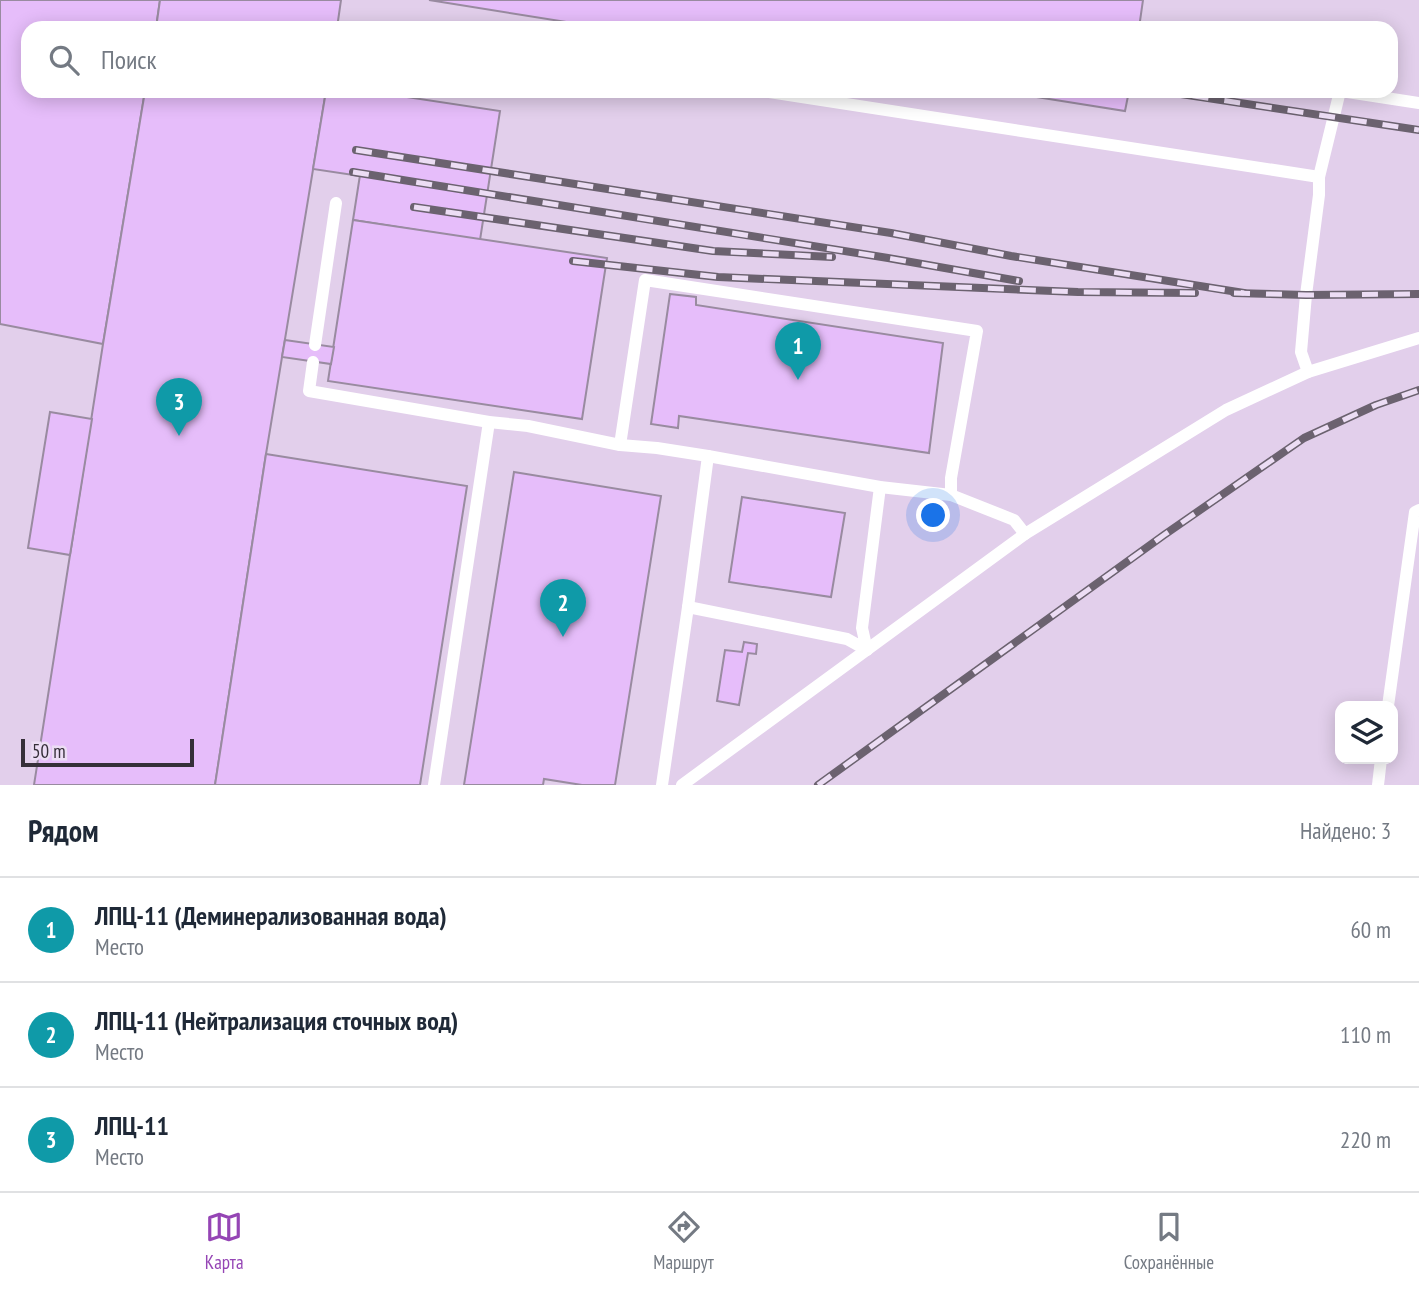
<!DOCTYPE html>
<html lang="ru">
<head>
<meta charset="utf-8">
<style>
  body { margin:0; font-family:"PT Sans Narrow",sans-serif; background:#f6f6f7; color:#1f2937 }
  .controls { position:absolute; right:21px; bottom:21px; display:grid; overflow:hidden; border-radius:14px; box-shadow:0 4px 18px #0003 }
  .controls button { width:63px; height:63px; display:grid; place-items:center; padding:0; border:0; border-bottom:2px solid #e0e1e3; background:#fff; color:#1f2937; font:35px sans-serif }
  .scale { position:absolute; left:21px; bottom:18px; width:173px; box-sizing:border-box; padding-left:7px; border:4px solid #352f38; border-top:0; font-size:19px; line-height:24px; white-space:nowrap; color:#352f38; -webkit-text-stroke:5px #ecddf4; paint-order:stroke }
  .you { position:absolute; left:934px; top:516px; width:24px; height:24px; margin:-18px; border:5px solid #fff; border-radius:50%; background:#1a73e8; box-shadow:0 0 0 10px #1a73e833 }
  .badge { display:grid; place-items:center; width:46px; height:46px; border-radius:50%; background:#9545b5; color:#fff; font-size:23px; font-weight:700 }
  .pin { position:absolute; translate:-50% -58px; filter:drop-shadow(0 2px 4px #0008) }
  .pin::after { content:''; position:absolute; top:37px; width:24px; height:21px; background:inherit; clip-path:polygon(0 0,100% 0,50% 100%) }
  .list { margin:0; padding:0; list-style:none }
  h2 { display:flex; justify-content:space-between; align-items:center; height:91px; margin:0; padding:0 28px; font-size:30px }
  h2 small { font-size:23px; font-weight:400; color:#747a83 }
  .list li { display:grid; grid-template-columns:46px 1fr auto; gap:21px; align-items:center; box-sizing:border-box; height:105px; padding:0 28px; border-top:2px solid #e0e1e3 }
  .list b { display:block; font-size:26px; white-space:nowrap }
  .list p { margin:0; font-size:23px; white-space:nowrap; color:#747a83 }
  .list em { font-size:23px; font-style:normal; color:#747a83 }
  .icon { flex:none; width:38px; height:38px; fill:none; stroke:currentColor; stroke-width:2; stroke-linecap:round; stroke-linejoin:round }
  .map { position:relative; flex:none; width:1419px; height:785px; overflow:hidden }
  .search { position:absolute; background:#fff; box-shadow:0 4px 18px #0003; left:21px; right:21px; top:21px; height:77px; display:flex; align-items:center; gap:18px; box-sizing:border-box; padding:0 24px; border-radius:21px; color:#747a83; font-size:26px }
  .sheet { height:406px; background:#fff }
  nav { display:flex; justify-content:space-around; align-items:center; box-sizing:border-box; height:98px; border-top:2px solid #e0e1e3; background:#fff; font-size:19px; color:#747a83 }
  nav a { display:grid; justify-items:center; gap:4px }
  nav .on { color:#9545b5 }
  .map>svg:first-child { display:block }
</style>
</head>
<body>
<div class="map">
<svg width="1419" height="785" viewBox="0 0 1419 785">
  <rect width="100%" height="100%" fill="#ecddf4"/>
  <path fill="#e2cfeb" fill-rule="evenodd" d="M 0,0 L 1419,0 L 1419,785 L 0,785 ZM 28,28 L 1391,28 L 1391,91 L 28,91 ZM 1340,706 L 1393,706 L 1393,759 L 1340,759 Z"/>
  <g fill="#e6bdfa" stroke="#998ba0" stroke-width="2">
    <path d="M 0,0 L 160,0 L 156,28 L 28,28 L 28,91 L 145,91 L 103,344 L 0,324 Z"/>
    <path d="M 160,0 L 341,0 L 337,28 L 156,28 Z"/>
    <path d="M 429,0 L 1143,0 L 1139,28 L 604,28 Z"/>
    <path d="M 145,91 L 326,91 L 266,454 L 215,785 L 34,785 L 103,344 Z"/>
    <path d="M 326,91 L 367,91 L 500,111 L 487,195 L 313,169 Z"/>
    <path d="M 998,91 L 1129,91 L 1125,111 Z"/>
    <path d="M 360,175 L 487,195 L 480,240 L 353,220 Z"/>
    <path d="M 353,220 L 607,258 L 582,419 L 328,381 Z"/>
    <path d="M 670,294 L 696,297 L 696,305 L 943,343 L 929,453 L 679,416 L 678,428 L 651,424 Z"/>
    <path d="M 285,340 L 334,347 L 331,364 L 282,357 Z"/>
    <path d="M 50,412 L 92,419 L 70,555 L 28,548 Z"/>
    <path d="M 266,454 L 467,486 L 420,785 L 215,785 Z"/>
    <path d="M 514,472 L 661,496 L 615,785 L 582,785 L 544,779 L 543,785 L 464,785 Z"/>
    <path d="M 742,497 L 845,513 L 831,597 L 729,582 Z"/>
    <path d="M 744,642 L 757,644 L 756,654 L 748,653 L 739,705 L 717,701 L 725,650 L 742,652 Z"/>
  </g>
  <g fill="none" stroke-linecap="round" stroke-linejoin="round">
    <g stroke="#fff" stroke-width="12">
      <path d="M 762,91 L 1319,177"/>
      <path d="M 1341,91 L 1419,103"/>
      <path d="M 315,345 L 336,203"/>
      <path d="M 313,362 L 309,391 L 489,422 L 528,426 L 620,445 L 657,448 L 708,456 L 880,487 L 951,495 L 1014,520 L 1025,534"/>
      <path d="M 1308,372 L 1301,352 L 1306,295 L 1319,195 L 1319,177 L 1340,91"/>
      <path d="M 620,445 L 645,280 L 977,331 L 951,478 L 951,495"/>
      <path d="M 688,607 L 847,639 L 867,650 L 862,628 L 880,487"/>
      <path d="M 1388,706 L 1415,512 L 1419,510"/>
      <path d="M 434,785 L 489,422"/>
      <path d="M 662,785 L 688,607 L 708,456"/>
      <path d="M 682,785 L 1025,534 L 1226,410 L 1308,372 L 1419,338"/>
      <path d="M 1378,785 L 1381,759"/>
    </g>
    <defs>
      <g id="rail">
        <path d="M 1161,91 L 1419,130"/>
        <path d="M 356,150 L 891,233 L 1011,256 L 1244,293"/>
        <path d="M 353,172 L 888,258 L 1019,281"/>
        <path d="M 414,207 L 713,251 L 832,257"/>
        <path d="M 573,261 L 718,277 L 1078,292 L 1195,293"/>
        <path d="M 1234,293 L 1306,295 L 1419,294"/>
        <path d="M 818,785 L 1164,535 L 1304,438 L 1376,405 L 1419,390"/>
      </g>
    </defs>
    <use href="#rail" stroke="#6b626f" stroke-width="8"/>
    <use href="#rail" stroke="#ecddf4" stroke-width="5" stroke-dasharray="16" stroke-linecap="butt"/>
  </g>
</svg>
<div class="controls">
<button><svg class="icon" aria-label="layers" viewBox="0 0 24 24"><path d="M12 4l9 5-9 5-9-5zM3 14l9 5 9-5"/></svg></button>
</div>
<div class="scale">50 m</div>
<div class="you"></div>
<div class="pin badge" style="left:798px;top:380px;background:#0f9aa8">1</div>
<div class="pin badge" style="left:563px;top:637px;background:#0f9aa8">2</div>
<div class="pin badge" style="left:179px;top:436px;background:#0f9aa8">3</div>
<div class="search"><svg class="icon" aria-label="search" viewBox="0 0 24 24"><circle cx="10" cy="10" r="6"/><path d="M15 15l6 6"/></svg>Поиск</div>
</div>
<section class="sheet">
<h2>Рядом<small>Найдено: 3</small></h2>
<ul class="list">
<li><span class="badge" style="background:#0f9aa8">1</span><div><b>ЛПЦ-11 (Деминерализованная вода)</b><p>Место</p></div><em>60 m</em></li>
<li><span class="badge" style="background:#0f9aa8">2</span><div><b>ЛПЦ-11 (Нейтрализация сточных вод)</b><p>Место</p></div><em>110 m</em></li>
<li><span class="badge" style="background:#0f9aa8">3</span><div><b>ЛПЦ-11</b><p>Место</p></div><em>220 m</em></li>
</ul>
</section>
<nav>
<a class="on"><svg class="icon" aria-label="map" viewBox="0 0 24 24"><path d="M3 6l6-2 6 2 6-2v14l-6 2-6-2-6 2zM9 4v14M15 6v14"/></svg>Карта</a>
<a><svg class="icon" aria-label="directions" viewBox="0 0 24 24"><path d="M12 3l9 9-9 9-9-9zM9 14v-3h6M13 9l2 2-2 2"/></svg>Маршрут</a>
<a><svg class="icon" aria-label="saved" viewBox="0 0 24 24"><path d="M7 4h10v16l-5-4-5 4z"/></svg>Сохранённые</a>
</nav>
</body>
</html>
